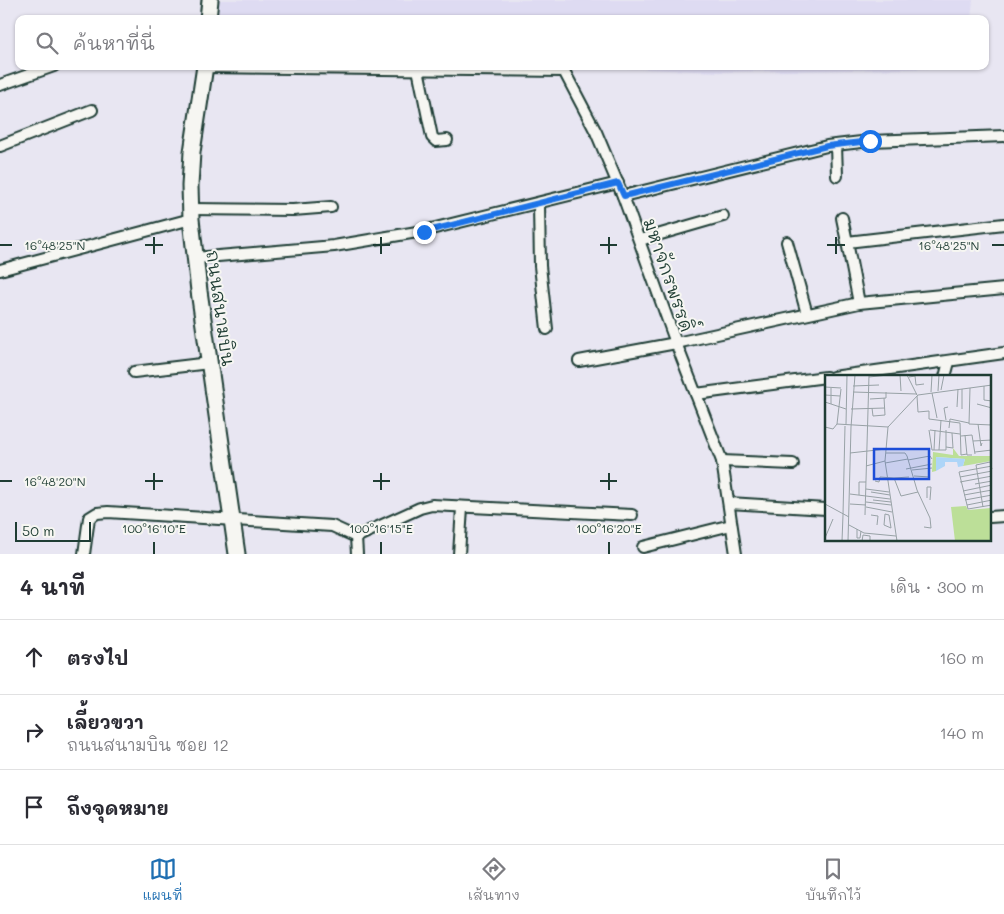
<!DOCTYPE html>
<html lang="th">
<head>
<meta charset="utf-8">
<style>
  body { margin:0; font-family:Mali,"Playpen Sans Thai",sans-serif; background:#f7f7f7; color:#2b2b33 }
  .scale { position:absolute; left:15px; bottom:12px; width:76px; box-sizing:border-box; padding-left:5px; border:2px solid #1f3d34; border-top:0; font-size:14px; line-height:18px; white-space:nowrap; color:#1f3d34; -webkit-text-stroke:4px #f6f6f2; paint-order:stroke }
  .stop { position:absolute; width:15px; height:15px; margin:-11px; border:4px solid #1a73e8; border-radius:50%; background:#fff }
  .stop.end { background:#1a73e8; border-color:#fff; box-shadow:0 1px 5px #0008 }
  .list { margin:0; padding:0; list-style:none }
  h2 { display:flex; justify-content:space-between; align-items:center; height:65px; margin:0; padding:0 20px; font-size:21px }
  h2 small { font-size:16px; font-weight:400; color:#7c7c81 }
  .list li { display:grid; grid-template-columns:32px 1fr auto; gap:15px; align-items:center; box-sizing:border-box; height:75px; padding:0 20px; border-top:1px solid #e1e1e2 }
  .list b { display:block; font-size:19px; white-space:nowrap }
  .list p { margin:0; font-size:16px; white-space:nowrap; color:#7c7c81 }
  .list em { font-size:16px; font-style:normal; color:#7c7c81 }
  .icon { flex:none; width:28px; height:28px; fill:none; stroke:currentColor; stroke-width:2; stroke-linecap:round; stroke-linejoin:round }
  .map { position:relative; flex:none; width:1004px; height:554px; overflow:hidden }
  .search { position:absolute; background:#fff; box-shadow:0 1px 4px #0004; left:15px; right:15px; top:15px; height:55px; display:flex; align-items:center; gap:12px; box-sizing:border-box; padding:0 18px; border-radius:10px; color:#7c7c81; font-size:19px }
  .sheet { height:290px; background:#fff }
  nav { display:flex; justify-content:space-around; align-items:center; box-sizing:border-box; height:70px; border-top:1px solid #e1e1e2; background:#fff; font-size:14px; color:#7c7c81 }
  nav a { display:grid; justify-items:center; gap:2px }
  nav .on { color:#1f6fb2 }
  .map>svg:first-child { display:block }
</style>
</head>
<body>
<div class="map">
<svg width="1004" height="554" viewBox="0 0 1004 554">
  <rect width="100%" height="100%" fill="#e8e6f2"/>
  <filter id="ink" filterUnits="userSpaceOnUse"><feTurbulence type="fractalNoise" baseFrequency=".02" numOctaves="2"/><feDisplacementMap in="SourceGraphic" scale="10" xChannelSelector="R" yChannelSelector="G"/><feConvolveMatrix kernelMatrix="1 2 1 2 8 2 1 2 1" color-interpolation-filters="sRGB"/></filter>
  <g filter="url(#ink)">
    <g fill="#dedbf2">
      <path d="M 219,0 L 973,0 L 971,19 L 216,19 Z"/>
      <path d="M 561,66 L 966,66 L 966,68 L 722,72 Z"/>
    </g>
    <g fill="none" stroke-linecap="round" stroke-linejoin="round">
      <defs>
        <g id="street">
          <path d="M 204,67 L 564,71 L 596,132 L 623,196 L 676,343 L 722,461 L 736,554"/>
          <path d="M 418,69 L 432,137 L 436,141 L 447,140"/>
          <path d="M 0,85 L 54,66"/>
          <path d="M 836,145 L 837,176"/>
          <path d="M 0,146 L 92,110"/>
          <path d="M 623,196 L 827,146 L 870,141 L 1004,136"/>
          <path d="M 539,204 L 540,266 L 547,329"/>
          <path d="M 191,209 L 293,210 L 331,207"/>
          <path d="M 842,218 L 847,242"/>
          <path d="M 640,240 L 723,216"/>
          <path d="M 787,242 L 807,314"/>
          <path d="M 195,258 L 334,246 L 423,231 L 618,183"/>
          <path d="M 0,270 L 191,219"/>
          <path d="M 859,303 L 847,242 L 1004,224"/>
          <path d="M 579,361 L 676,343 L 859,303 L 1004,289"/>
          <path d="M 134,372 L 209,363"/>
          <path d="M 833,377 L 1004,353"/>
          <path d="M 945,377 L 949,362"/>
          <path d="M 696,394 L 826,377"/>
          <path d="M 722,461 L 793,464"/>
          <path d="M 729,503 L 826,509"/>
          <path d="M 990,517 L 1004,516"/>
          <path d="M 356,537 L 420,508 L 432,505 L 632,515"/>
          <path d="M 643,547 L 731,525"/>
          <path d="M 84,554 L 89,518 L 97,513 L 108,512 L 332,526 L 356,537 L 357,554"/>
          <path d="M 459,554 L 462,508"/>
        </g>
        <g id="secondary">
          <path d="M 208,19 L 210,0"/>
          <path d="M 205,66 L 192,152 L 190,186 L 191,219 L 199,291 L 237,554"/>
        </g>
      </defs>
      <use href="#street" stroke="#1f3d34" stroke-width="14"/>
      <use href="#secondary" stroke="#1f3d34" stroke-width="19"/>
      <use href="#street" stroke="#f6f6f2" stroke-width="10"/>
      <use href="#secondary" stroke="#f6f6f2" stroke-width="15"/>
    </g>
  </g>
  <g fill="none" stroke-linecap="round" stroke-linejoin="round" filter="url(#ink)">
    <path stroke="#1a73e8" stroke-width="6" d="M 424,232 L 618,183 L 624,196 L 827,146 L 870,141"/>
  </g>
  <path fill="none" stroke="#1f3d34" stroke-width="2" d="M 154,237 L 154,254M 381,237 L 381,254M 609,237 L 609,254M 836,237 L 836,254M 0,245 L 12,245M 145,245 L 163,245M 373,245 L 390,245M 600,245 L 617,245M 827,245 L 845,245M 992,245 L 1004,245M 154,473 L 154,490M 381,473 L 381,490M 609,473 L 609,490M 0,481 L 12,481M 145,481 L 163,481M 373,481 L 390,481M 600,481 L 617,481M 154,542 L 154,554M 381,542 L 381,554M 609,542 L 609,554"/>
  <g text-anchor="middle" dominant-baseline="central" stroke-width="4" stroke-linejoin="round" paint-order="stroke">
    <g font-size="18" fill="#1f3d34" stroke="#f6f6f2">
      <text transform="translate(669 275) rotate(71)">มหาจักรพรรดิ์</text>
      <text transform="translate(221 308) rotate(82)">ถนนสนามบิน</text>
    </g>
  </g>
  <g transform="translate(825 375)">
    <rect width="166" height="166" fill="#e8e6f2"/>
    <path d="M 141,131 L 143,135 L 166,133 L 166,166 L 130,166 L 126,132 Z" fill="#bcdf98"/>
    <path d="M 128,73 L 134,81 L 166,81 L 166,86 L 138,91 L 140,84 L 111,82 L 111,96 L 107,97 L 108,77 L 128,80 Z" fill="#bcdf98"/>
    <path d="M 111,82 L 126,83 L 140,84 L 138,91 L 133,92 L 132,87 L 120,87 L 120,91 L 111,96 Z" fill="#add5f8"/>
    <path fill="none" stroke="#98a2a6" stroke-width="1" d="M 75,0 L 76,16M 82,0 L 92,20M 44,2 L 63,0M 84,2 L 90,1 L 91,10 L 99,9M 28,11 L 54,10M 159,11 L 159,25 L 167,26M 0,12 L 16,13M 145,13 L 144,49 L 167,50M 116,15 L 119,0M 113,16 L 114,0M 28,17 L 92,19M 106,17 L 107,0M 107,18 L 112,43M 0,20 L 15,21M 92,21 L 93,37 L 104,36 L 104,44 L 135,48 L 136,80 L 142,79M 45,24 L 61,23 L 61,17M 0,27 L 21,34M 6,29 L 6,13M 152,29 L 167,33M 132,32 L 133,14M 47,33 L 48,41 L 60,40 L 59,23M 26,34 L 60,33M 137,34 L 137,14M 121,45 L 119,33 L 123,32M 12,49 L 63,52 L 93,20 L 167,10M 21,49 L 22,0M 153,49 L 156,71 L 157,68M 0,52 L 8,54 L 12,49 L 16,14M 26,52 L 30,0M 63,52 L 60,86 L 72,166M 124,53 L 125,44 L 144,48M 104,55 L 107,75 L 121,75 L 121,55M 105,55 L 135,59M 140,60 L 142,80 L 147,80M 136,61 L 147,60 L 150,79M 148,66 L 167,65M 121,72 L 128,73 L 127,58M 109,75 L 110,55M 114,75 L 116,45M 150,77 L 167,75M 25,78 L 61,74M 61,78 L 80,78 L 82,81 L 92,115 L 105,143 L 106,153 L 99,152M 83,85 L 105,81 L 107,84M 60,88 L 83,84M 41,91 L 60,86M 167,91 L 134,97 L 143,134 L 167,130M 81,94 L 107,89M 87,95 L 107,93M 89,101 L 105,102M 135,102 L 167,96M 69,103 L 84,102M 50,106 L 54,107 L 55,102 L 69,103 L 76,121 L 93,117M 135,107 L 167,101M 150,109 L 167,106M 41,114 L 64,117M 138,116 L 167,110M 46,117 L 65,120M 25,119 L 65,124M 34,120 L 34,107 L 41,107M 139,120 L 167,115M 102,123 L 102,112 L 106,112 L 105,125M 48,125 L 66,127M 140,125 L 167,120M 41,127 L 66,130M 0,129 L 24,142M 25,129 L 41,130M 142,130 L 167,125M 41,132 L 67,137M 158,132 L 151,90 L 165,87 L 167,94M 60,139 L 64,140 L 66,153 L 59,150 ZM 18,140 L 20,51M 40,140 L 44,0M 46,140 L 53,141 L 52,150M 24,150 L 39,158 L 71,161M 32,154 L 32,163 L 35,163 L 36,156M 0,163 L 8,144M 17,166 L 18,140M 23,166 L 26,52M 37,166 L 38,160 L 45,161 L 45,166"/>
    <path fill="#1d4ed8" fill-opacity="0.15" stroke="#1d4ed8" stroke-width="2.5" d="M 49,74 L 104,74 L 104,104 L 49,104 Z"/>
    <rect width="166" height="166" fill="none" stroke="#1f3d34" stroke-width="2.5"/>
  </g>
  <g font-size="12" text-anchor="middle" fill="#1f3d34" stroke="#f6f6f2" stroke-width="4" stroke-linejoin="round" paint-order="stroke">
    <text x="55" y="250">16°48'25"N</text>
    <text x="949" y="250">16°48'25"N</text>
    <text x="55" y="486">16°48'20"N</text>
    <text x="154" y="533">100°16'10"E</text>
    <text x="381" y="533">100°16'15"E</text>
    <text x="609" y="533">100°16'20"E</text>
  </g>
</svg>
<div class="scale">50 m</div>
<div class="stop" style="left:870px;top:141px"></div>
<div class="stop end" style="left:424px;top:232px"></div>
<div class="search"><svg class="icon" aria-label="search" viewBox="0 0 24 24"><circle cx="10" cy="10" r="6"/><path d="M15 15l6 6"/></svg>ค้นหาที่นี่</div>
</div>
<section class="sheet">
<h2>4 นาที<small>เดิน · 300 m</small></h2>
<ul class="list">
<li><svg class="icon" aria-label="ahead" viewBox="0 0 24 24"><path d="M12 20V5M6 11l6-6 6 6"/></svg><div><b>ตรงไป</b></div><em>160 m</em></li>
<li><svg class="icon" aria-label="right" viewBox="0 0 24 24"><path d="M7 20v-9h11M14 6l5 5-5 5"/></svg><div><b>เลี้ยวขวา</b><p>ถนนสนามบิน ซอย 12</p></div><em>140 m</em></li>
<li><svg class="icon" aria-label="arrive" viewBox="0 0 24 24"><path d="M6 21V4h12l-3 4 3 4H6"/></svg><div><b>ถึงจุดหมาย</b></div></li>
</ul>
</section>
<nav>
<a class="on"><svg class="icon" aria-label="map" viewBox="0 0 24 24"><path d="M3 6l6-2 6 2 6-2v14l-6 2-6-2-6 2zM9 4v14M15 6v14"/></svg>แผนที่</a>
<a><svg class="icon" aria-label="directions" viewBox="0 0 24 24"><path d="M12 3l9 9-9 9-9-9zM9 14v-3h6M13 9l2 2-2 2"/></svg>เส้นทาง</a>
<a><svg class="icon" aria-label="saved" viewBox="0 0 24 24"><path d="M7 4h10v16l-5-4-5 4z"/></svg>บันทึกไว้</a>
</nav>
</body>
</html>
